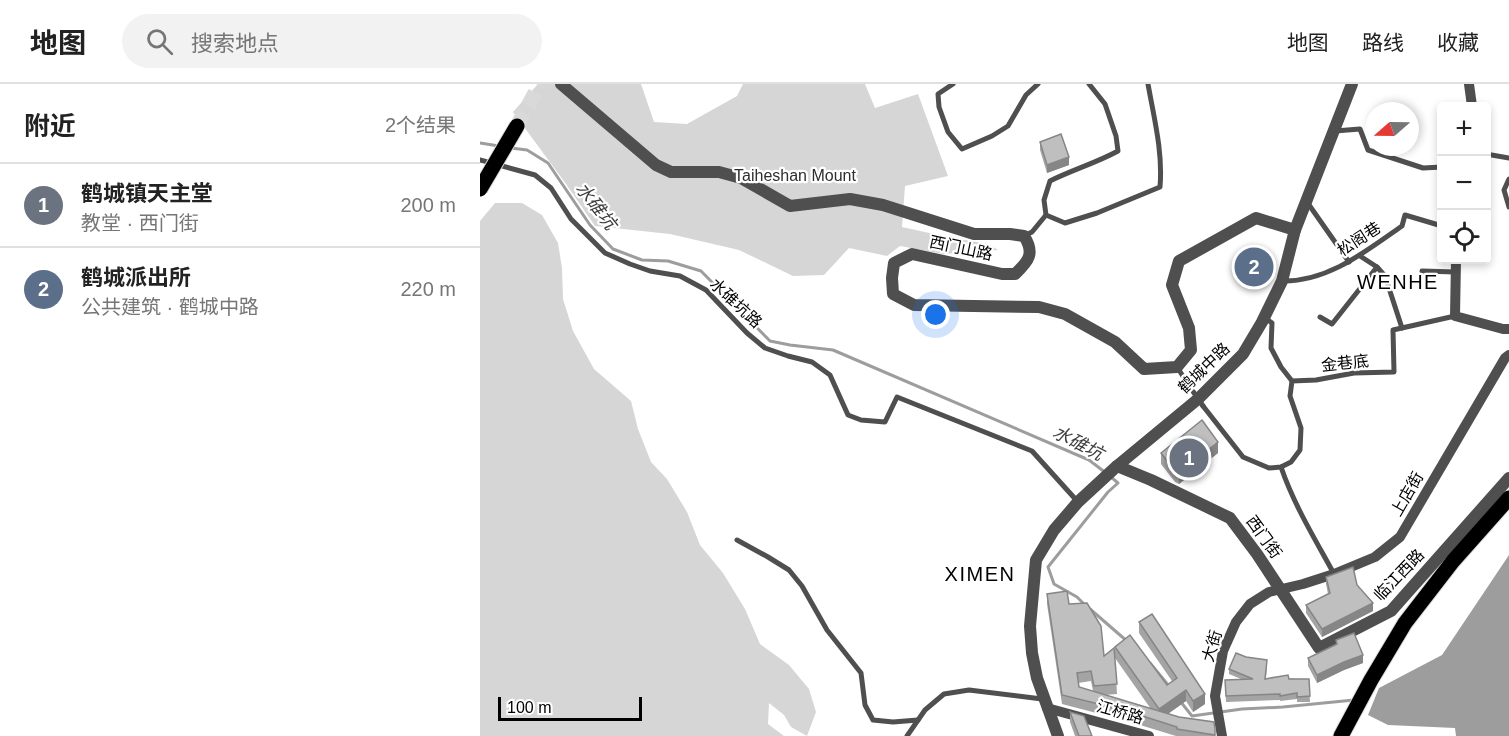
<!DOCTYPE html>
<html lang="zh">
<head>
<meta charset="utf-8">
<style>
  body { margin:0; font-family:Arial,"Noto Sans SC",sans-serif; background:#f2f2f2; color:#222 }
  .controls { position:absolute; right:18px; top:18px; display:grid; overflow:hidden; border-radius:6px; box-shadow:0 3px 9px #0003 }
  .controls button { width:54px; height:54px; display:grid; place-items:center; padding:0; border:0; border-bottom:2px solid #e0e0e0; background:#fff; color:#222; font:30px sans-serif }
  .compass { position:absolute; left:885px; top:18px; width:54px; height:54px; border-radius:50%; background:#fff; box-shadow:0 3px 9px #0003; rotate:250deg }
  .scale { position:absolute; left:18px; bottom:15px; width:144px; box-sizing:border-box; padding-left:6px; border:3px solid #000; border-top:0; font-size:16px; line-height:21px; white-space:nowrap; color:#000; -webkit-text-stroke:4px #fff; paint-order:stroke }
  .you { position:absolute; left:456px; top:231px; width:21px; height:21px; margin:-15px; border:4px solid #fff; border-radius:50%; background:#1a73e8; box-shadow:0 0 0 9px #1a73e833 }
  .badge { display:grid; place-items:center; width:39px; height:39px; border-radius:50%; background:#000; color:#fff; font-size:20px; font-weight:700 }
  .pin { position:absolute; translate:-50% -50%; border:3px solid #fff; box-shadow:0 2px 6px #0006 }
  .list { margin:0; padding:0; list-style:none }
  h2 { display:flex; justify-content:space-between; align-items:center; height:78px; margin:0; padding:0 24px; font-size:26px }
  h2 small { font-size:20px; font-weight:400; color:#767676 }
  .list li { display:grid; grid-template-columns:39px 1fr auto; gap:18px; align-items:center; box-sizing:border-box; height:84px; padding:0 24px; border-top:2px solid #e0e0e0 }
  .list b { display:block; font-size:22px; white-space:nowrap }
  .list p { margin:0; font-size:20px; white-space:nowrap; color:#767676 }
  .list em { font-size:20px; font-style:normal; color:#767676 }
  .icon { flex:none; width:33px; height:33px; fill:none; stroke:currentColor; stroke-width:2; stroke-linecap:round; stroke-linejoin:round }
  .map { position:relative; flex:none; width:1029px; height:652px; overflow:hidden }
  header { display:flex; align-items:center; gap:36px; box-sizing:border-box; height:84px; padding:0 30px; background:#fff; border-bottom:2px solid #e0e0e0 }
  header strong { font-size:28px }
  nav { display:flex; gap:33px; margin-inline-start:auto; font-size:21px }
  .search { width:420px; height:54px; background:#f2f2f2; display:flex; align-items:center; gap:15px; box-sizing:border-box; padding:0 21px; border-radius:33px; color:#767676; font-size:22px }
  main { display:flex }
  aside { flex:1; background:#fff }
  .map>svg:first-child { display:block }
</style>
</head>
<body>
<header>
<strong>地图</strong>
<div class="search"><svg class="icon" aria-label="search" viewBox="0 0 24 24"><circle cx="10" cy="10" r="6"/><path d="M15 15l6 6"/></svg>搜索地点</div>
<nav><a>地图</a><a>路线</a><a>收藏</a></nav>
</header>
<main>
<aside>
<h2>附近<small>2个结果</small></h2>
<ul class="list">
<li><span class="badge" style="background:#6b7280">1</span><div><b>鹤城镇天主堂</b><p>教堂 · 西门街</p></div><em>200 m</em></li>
<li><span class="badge" style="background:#5c6f8a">2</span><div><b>鹤城派出所</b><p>公共建筑 · 鹤城中路</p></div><em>220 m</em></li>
</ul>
</aside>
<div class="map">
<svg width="1029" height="652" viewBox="0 0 1029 652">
  <rect width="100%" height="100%" fill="#fff"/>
  <g fill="#d6d6d6">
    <path d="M 58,0 L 161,0 L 174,38 L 207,40 L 257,12 L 263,0 L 385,0 L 395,24 L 438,10 L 468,92 L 425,102 L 422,143 L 472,154 L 509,160 L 518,166 L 464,170 L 420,162 L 407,172 L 369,164 L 344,191 L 313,192 L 259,166 L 190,150 L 115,142 L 86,100 L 33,28 Z"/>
    <path d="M 15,119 L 42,119 L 62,131 L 78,159 L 82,184 L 83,215 L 93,247 L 114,285 L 151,317 L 158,345 L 171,378 L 187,395 L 207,428 L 220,461 L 243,489 L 265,525 L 280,560 L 309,581 L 329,605 L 336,628 L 327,652 L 311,643 L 304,631 L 289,619 L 288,640 L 304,652 L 0,652 L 0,137 Z"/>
  </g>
  <path fill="#9d9d9d" d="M 1029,471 L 1029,652 L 976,652 L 975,644 L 908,641 L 888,631 L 899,604 L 962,571 Z"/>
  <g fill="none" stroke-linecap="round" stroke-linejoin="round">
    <g stroke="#9d9d9d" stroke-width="3">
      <path d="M 0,59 L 19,62"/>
      <path d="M 31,64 L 47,66 L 68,79 L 110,141 L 133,165 L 162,176 L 188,177 L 221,187 L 290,257 L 310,261 L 353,266 L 609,376 L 626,389"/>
      <path d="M 605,521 L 597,513 L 574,500 L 568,483 L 628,408 L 638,399 L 631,393"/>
      <path d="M 610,525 L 648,558"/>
      <path d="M 670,579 L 689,602"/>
      <path d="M 700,617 L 712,632 L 762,625 L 803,623 L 874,616"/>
    </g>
    <path stroke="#d9d9d9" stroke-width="15" stroke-dasharray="15 8" stroke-linecap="butt" d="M 37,42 L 60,0"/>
    <defs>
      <path id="primary" d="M 861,652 L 891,596 L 925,539 L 973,477 L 1029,414"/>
    </defs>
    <use href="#primary" stroke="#dbdbdb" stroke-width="17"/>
    <g stroke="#4f4f4f" stroke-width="5">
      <path d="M 473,0 L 458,10 L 459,23 L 468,48 L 482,65 L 512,52 L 528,42 L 546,11 L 558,0"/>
      <path d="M 609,0 L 625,20 L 636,52 L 638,67 C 616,79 592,86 570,97 L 564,116 L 566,131 L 585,139 L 617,129 L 680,103 C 683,68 674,34 668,0"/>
      <path d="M 855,47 L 880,45 L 888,66 L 943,84 L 962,83"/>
      <path d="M 1006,70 L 1029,74"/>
      <path d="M 0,76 L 55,91 L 71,104 L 91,135 L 125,169 L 150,180 L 170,187 L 200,192 L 226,206 L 267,249 L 285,264 L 308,272 L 332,278 L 350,291 L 368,331 L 381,336 L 405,338 L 417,313 L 552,367 L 598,418"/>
      <path d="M 1029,95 L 1024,106 L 1029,123"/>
      <path d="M 827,118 L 869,178"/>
      <path d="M 544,152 L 552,148 L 566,131"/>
      <path d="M 880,172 L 897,183 L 905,192 L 922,244"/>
      <path d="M 942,187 L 976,188"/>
      <path d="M 802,197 C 848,198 886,167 922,142 L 925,131 L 962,142"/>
      <path d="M 784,233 L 792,239 L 791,264 L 801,283 L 812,297"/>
      <path d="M 840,233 L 852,240 L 897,183"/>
      <path d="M 697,283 L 710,303"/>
      <path d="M 723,322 L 763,373 L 789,384 L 801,383 L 811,378 L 820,366 L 821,344 L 810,312 L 812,297 L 836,296 L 874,289 L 914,288 L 913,246 L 975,232"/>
      <path d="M 801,383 C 814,421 835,455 854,490"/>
      <path d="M 257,456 L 288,473 L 309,486 L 322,502 L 347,546 L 381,589 L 385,621 L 393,636 L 413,638 L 438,636"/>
      <path d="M 427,652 L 445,626 L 464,610 L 489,606 L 562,615"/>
    </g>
    <g stroke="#4f4f4f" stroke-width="10">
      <path d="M 989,0 L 992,22"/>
      <path d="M 976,176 L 975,232 L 1023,245 L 1029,245"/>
      <path d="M 567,624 L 669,652"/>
      <path d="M 742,652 L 735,612 L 743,567 L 756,538 L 770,520 L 789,508 L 823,500 L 854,490 L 895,473 L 920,453 L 1025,274 L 1029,271"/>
    </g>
    <g stroke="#4f4f4f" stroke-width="12">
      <path d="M 81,0 L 176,81 L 191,88 L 239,88 L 261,94 L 310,122 L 370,115 L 403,121 L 494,150 L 530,150 L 544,152 C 555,169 549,177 535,190 L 522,190 L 432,170 L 414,179 L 412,194 L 413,210 L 434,221 L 559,223 L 585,230 L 635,258 L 664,285 L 697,283 L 711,266 L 709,244 L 692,201 L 699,177 L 776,134 L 815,146"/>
      <path d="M 637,382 L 671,396 L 750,434 L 777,470 L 839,564 L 911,527 L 1029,394"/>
      <path d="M 578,652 L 557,594 L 552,569 L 550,542 L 556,476 L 574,446 L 598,418 L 637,382 L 718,315 L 763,270 L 782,238 L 802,197 L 815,146 L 872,0"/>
    </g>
    <use href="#primary" stroke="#000" stroke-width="15"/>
    <defs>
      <path id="primary-bridge" d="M 0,105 L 37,42"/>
    </defs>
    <use href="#primary-bridge" stroke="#dbdbdb" stroke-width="17" stroke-linecap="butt"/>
    <path stroke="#4f4f4f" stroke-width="5" d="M 710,303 L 723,322"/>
    <use href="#primary-bridge" stroke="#000" stroke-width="15"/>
  </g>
  <g fill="#a4a4a4" fill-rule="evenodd">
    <path d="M 560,58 L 589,81 L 567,89 L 560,66 Z"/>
    <path d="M 681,369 L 738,369 L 699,400 L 695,398 L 681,380 Z"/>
    <path d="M 846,493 L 877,501 L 893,527 L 842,553 L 826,529 L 826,521 L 848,510 L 846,500 Z"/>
    <path d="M 567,510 L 589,520 L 624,572 L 635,572 L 635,563 L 687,601 L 692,597 L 659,549 L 659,538 L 725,620 L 713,628 L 706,617 L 688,630 L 699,633 L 734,638 L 735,652 L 696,652 L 647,637 L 582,620 L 567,520 ZM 635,574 L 671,625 L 625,611 L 637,610 ZM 611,597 L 613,607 L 599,603 L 598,599 Z"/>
    <path d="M 856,556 L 883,579 L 864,586 L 837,599 L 828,582 L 828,574 L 856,561 Z"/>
    <path d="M 787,582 L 786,594 L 829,595 L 830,618 L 817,618 L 817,615 L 800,617 L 800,616 L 746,618 L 745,596 L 761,595 L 749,590 L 749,585 Z"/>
    <path d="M 590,628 L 612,652 L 595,652 L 590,638 Z"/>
  </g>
  <g fill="#868686">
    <path d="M 589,73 L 589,81 L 567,89 L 567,81 Z"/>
    <path d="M 738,358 L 738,369 L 699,400 L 699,389 Z"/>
    <path d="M 893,519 L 893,527 L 842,553 L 842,545 Z"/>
    <path d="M 883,571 L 883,579 L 864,586 L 837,599 L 837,591 L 864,578 Z"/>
    <path d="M 706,606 L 706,617 L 679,636 L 679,625 Z"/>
    <path d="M 725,610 L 725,620 L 713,628 L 713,617 Z"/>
  </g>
  <g fill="#bfbfbf" stroke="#868686" stroke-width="1.5">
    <path d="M 581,50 L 589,73 L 567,81 L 560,58 Z"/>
    <path d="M 722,336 L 738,358 L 699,389 L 695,387 L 681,369 Z"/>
    <path d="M 873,483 L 877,501 L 893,519 L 842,545 L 826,521 L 850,509 L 846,493 Z"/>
    <path d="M 587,507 L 589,520 L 607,519 L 621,542 L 624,572 L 634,564 L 637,600 L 614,602 L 611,587 L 597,589 L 599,603 L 699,633 L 734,638 L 735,645 L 735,651 L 697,645 L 697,643 L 647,627 L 582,611 L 567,510 Z"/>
    <path d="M 672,530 L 725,610 L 713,617 L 706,606 L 679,625 L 635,563 L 650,551 L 687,601 L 697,594 L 659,538 Z"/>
    <path d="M 874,549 L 883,571 L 864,578 L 837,591 L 828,574 L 857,560 L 856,556 Z"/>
    <path d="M 756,569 L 766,573 L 787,576 L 785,595 L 808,591 L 809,595 L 829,595 L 830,612 L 817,613 L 817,609 L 800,612 L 800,610 L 746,612 L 745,596 L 773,595 L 749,585 Z"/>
    <path d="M 590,628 L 604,632 L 612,652 L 599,652 Z"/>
  </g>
  <g text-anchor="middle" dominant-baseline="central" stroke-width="4.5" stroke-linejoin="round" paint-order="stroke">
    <g font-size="16" fill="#2d2d2d" stroke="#fff">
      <text x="315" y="91">Taiheshan Mount</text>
    </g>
    <g font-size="16" fill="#000" stroke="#fff">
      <text transform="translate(879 155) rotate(-33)">松阁巷</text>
      <text transform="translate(481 164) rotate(12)">西门山路</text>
      <text transform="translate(256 219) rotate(43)">水碓坑路</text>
      <text transform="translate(865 279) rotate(-6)">金巷底</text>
      <text transform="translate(724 284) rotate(-44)">鹤城中路</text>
      <text transform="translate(927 410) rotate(-60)">上店街</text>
      <text transform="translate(784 453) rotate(54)">西门街</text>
      <text transform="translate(919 491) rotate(-46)">临江西路</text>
      <text transform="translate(732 562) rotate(-73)">大街</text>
      <text transform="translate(640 628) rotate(16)">江桥路</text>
    </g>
    <g font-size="18" font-style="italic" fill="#3e3e3e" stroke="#fff">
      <text transform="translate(116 122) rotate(52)">水碓坑</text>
      <text transform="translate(598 359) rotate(27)">水碓坑</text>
    </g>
    <g font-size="20" letter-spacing="1.5" fill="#000" stroke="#fff">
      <text x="918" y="198">WENHE</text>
      <text x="500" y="490">XIMEN</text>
    </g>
  </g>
</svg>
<div class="controls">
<button>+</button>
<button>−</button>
<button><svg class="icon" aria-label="locate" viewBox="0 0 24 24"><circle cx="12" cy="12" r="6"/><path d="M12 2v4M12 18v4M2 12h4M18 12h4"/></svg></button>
</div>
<svg class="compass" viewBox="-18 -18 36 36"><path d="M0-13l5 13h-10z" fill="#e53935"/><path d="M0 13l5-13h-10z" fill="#767676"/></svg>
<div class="scale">100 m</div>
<div class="you"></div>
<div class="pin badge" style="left:709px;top:374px;background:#6b7280">1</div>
<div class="pin badge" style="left:774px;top:183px;background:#5c6f8a">2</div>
</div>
</main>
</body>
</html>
